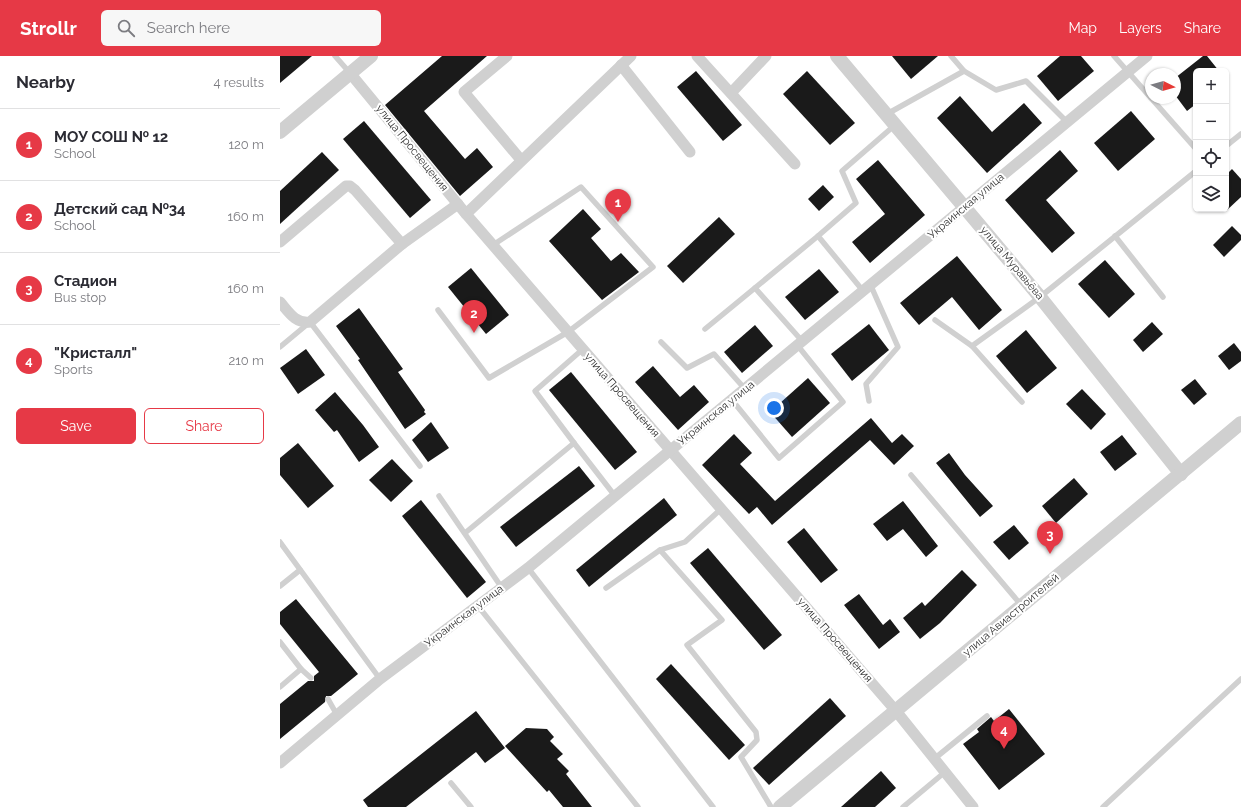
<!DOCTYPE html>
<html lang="en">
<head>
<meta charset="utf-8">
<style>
  body { margin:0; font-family:Raleway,sans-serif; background:#f7f7f7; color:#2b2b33 }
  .controls { position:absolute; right:12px; top:12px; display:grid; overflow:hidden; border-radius:6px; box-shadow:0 1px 3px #0004 }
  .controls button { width:36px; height:36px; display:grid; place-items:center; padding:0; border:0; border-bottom:1px solid #e1e1e2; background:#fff; color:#2b2b33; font:20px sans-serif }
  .compass { position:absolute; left:865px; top:12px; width:36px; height:36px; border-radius:50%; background:#fff; box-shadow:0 1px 3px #0004; rotate:96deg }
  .you { position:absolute; left:494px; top:352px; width:14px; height:14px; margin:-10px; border:3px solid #fff; border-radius:50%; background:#1a73e8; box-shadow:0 0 0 6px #1a73e833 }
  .badge { display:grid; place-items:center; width:26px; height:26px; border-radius:50%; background:#e63946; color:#fff; font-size:13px; font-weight:700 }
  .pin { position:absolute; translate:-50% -33px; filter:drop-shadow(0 1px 2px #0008) }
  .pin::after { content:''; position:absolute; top:21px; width:14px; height:12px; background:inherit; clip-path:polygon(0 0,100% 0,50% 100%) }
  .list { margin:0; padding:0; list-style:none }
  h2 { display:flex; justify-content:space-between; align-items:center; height:52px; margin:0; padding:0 16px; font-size:17px }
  h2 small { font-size:13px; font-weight:400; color:#7c7c81 }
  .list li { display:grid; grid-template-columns:26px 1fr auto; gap:12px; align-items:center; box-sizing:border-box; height:72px; padding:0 16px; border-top:1px solid #e1e1e2 }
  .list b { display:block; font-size:15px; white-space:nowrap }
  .list p { margin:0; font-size:13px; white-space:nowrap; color:#7c7c81 }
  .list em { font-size:13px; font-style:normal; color:#7c7c81 }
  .actions { display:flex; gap:8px; padding:12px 16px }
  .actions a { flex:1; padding:9px 0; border:1px solid #e63946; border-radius:6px; text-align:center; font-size:14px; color:#e63946 }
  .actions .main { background:#e63946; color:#fff }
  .icon { flex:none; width:22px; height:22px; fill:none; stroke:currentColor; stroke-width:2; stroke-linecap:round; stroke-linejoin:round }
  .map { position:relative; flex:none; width:961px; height:751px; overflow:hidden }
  header { display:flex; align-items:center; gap:24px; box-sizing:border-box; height:56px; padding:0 20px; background:#e63946; color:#fff }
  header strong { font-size:19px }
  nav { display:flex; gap:22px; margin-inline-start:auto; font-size:14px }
  .search { width:280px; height:36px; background:#f7f7f7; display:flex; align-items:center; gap:10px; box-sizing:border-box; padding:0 14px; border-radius:6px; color:#7c7c81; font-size:15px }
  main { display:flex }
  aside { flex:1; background:#fff }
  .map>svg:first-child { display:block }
</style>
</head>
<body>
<header>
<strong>Strollr</strong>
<div class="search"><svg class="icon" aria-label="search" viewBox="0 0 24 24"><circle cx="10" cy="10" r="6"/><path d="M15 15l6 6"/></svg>Search here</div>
<nav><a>Map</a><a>Layers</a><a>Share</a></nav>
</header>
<main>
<aside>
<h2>Nearby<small>4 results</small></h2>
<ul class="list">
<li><span class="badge">1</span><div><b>МОУ СОШ № 12</b><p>School</p></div><em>120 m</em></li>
<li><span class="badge">2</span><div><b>Детский сад №34</b><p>School</p></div><em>160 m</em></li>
<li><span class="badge">3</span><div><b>Стадион</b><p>Bus stop</p></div><em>160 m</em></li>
<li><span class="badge">4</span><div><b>&quot;Кристалл&quot;</b><p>Sports</p></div><em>210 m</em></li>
</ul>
<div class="actions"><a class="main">Save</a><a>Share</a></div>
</aside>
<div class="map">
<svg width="961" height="751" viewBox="0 0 961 751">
  <rect width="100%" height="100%" fill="#fff"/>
  <g fill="#1a1a1a">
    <path d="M 0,0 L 32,0 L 0,27 Z"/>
    <path d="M 162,0 L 207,0 L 144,55 L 185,103 L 197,92 L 213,111 L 180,140 L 105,49 Z"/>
    <path d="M 612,0 L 658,0 L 631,23 Z"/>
    <path d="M 780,0 L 801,0 L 814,15 L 778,45 L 757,20 Z"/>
    <path d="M 923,0 L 927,0 L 939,15 L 916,15 L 916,48 L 907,55 L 895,39 L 895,22 Z"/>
    <path d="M 416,15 L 462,69 L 443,85 L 397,31 Z"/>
    <path d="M 527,15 L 575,67 L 550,89 L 503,38 Z"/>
    <path d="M 680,40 L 712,76 L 744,47 L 762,67 L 707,117 L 657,62 Z"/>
    <path d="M 851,55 L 875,83 L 838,115 L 814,87 Z"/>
    <path d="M 84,65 L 151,144 L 130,162 L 63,83 Z"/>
    <path d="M 780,94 L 798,115 L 766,144 L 795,177 L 772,197 L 725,144 Z"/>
    <path d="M 42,96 L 59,114 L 0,168 L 0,135 Z"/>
    <path d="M 598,104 L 645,159 L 590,207 L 572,186 L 605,158 L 576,123 Z"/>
    <path d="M 952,113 L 961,123 L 961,141 L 946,155 L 946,119 Z"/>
    <path d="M 543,129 L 554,141 L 539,155 L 528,143 Z"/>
    <path d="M 303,153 L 321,173 L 311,182 L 331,205 L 341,197 L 359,216 L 322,244 L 269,185 Z"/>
    <path d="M 439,161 L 455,178 L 403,227 L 387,210 Z"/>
    <path d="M 952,170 L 961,179 L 961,184 L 944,201 L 933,189 Z"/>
    <path d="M 677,200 L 722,254 L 699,274 L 672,241 L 639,269 L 620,247 Z"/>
    <path d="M 825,204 L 855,238 L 829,262 L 798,228 Z"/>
    <path d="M 191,212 L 229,259 L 206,278 L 168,231 Z"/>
    <path d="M 539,213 L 559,236 L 525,264 L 505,241 Z"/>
    <path d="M 79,252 L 123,313 L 118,316 L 145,354 L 144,356 L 146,358 L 125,373 L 78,304 L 80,303 L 56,270 Z"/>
    <path d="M 872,266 L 883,278 L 863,296 L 853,284 Z"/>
    <path d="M 589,268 L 609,294 L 572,325 L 551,298 Z"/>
    <path d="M 475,269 L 493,290 L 462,317 L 444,296 Z"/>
    <path d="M 746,274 L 777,312 L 747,337 L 716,300 Z"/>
    <path d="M 954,287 L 961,296 L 961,305 L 949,314 L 938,300 Z"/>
    <path d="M 26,293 L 45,319 L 18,338 L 0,312 Z"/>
    <path d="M 373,310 L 400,341 L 414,329 L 429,346 L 398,374 L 355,326 Z"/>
    <path d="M 291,316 L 357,396 L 335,414 L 269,334 Z"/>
    <path d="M 528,322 L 550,347 L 512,381 L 490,356 Z"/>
    <path d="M 915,323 L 927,338 L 914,349 L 901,334 Z"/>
    <path d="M 802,333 L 826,358 L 811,374 L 786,348 Z"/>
    <path d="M 55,336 L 83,369 L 99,391 L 79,406 L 57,374 L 54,376 L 35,354 Z"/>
    <path d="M 591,362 L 612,387 L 622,378 L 634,390 L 614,409 L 590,384 L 492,469 L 477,451 L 469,458 L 422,409 L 454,378 L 472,397 L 460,408 L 495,445 Z"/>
    <path d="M 151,366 L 169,392 L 148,406 L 132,384 Z"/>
    <path d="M 842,379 L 857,398 L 835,415 L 820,396 Z"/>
    <path d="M 18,387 L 54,430 L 28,452 L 0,419 L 0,402 Z"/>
    <path d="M 669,397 L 685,419 L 713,450 L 700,461 L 656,407 Z"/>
    <path d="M 112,403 L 133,425 L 111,446 L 89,424 Z"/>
    <path d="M 299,410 L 315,430 L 236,491 L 220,471 Z"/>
    <path d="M 794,422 L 808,438 L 776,467 L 762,450 Z"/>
    <path d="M 384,442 L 397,459 L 309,531 L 296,514 Z"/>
    <path d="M 141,444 L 206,526 L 187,542 L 122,460 Z"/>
    <path d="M 623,445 L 658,490 L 646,501 L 623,473 L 607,485 L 593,468 Z"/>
    <path d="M 734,469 L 749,487 L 729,504 L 713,486 Z"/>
    <path d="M 524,472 L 558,514 L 541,527 L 507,486 Z"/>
    <path d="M 428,492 L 502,579 L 484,594 L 410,507 Z"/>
    <path d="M 682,514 L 697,529 L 660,567 L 640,583 L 623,562 L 642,546 L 645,550 Z"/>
    <path d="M 579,538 L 603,569 L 610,563 L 620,576 L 599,593 L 564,549 Z"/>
    <path d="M 16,543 L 78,618 L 51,640 L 46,640 L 45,646 L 0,683 L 0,648 L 28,625 L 34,625 L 34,620 L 39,616 L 0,568 L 0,556 Z"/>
    <path d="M 391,608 L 465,689 L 449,704 L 376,623 Z"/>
    <path d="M 550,642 L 566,660 L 489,729 L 473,712 Z"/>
    <path d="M 729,653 L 765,698 L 719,734 L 683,688 L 699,676 L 697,673 L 711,661 L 714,665 Z"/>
    <path d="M 196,655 L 225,692 L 205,707 L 196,696 L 126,751 L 88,751 L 83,744 Z"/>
    <path d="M 246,672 L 267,673 L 274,681 L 270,685 L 283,698 L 277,703 L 289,715 L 286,718 L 312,751 L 283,751 L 269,734 L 267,736 L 225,690 Z"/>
    <path d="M 601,715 L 616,732 L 595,751 L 561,751 Z"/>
  </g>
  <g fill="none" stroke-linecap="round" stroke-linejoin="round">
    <g stroke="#d0d0d0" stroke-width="5.5">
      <path d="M 55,0 L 70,17"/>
      <path d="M 671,0 L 684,15"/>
      <path d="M 834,0 L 871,42"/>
      <path d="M 871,42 L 916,93"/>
      <path d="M 607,58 L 684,15 L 716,34 L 746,25 L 788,67"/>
      <path d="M 946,90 L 961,78"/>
      <path d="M 835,180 L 883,241"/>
      <path d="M 475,232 L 523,286"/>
      <path d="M 584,236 L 538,180 L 576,147 L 562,115 L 615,69"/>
      <path d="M 158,254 L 209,322 L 288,276 L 373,211 L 301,131 L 213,189"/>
      <path d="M 655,264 L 692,290 L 760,241 L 916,115"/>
      <path d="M 425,273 L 538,180"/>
      <path d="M 381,286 L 407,312 L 434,298 L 465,333"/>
      <path d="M 692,290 L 742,346"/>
      <path d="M 0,291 L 30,266 L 140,410"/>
      <path d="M 452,344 L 499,402 L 563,346 L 518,290"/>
      <path d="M 589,345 L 586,328 L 618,291 L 591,230"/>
      <path d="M 294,387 L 255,335 L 303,293"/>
      <path d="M 631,419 L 742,550"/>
      <path d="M 159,440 L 222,532"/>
      <path d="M 185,477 L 294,387 L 335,440"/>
      <path d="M 0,486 L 100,623"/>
      <path d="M 380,494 L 442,564 L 407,589 L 476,676 L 477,684 L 461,701 L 491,751"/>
      <path d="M 248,512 L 433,751"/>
      <path d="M 0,530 L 20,514"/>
      <path d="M 326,532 L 380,494 L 405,486 L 441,453"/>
      <path d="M 198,550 L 358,751"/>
      <path d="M 0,586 L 21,613 L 0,631"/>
      <path d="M 21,613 L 31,622"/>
      <path d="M 48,643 L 57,659"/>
      <path d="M 654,703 L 707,660"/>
      <path d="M 171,727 L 191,751"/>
      <path d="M 623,751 L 665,716"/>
      <path d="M 823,751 L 961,623"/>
    </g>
    <g stroke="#d0d0d0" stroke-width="11">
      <path d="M 227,0 L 184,36 L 241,104"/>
      <path d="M 417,0 L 515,108"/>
      <path d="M 341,9 L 410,96"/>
      <path d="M 70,17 L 186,158 L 616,655 L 693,751"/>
      <path d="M 451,37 L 486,0"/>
      <path d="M 186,158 L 351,0"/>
      <path d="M 0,186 L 66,130 L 70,130 L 75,134 L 122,188"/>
      <path d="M 0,246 C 8,255 15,268 30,266 L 122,188 L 178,148"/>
      <path d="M 0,707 L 100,623 L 248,512 L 867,0"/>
    </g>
    <g stroke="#d0d0d0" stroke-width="14">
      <path d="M 557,0 L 760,241 L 901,418"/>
      <path d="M 0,76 L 91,0"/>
      <path d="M 500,751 L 961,367"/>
    </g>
  </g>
  <g text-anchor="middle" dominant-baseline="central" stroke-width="4" stroke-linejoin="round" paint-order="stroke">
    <g font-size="11" fill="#333" stroke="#fff">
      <text transform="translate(132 92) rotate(51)">улица Просвещения</text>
      <text transform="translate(686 150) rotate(-40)">Украинская улица</text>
      <text transform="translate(732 207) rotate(50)">улица Муравьёва</text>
      <text transform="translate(342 339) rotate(49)">улица Просвещения</text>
      <text transform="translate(436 357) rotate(-39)">Украинская улица</text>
      <text transform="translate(731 559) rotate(-40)">улица Авиастроителей</text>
      <text transform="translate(184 560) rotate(-37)">Украинская улица</text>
      <text transform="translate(555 584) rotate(49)">улица Просвещения</text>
    </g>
  </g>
</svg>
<div class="controls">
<button>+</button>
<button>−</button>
<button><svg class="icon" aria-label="locate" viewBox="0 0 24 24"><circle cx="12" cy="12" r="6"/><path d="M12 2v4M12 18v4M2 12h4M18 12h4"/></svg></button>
<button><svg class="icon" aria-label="layers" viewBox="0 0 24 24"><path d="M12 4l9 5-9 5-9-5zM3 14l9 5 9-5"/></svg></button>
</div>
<svg class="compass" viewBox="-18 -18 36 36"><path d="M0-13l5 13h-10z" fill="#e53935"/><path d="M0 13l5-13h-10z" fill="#7c7c81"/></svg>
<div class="you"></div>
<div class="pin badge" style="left:338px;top:166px">1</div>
<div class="pin badge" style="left:194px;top:277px">2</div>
<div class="pin badge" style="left:770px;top:498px">3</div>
<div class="pin badge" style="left:724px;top:693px">4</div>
</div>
</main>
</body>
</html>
